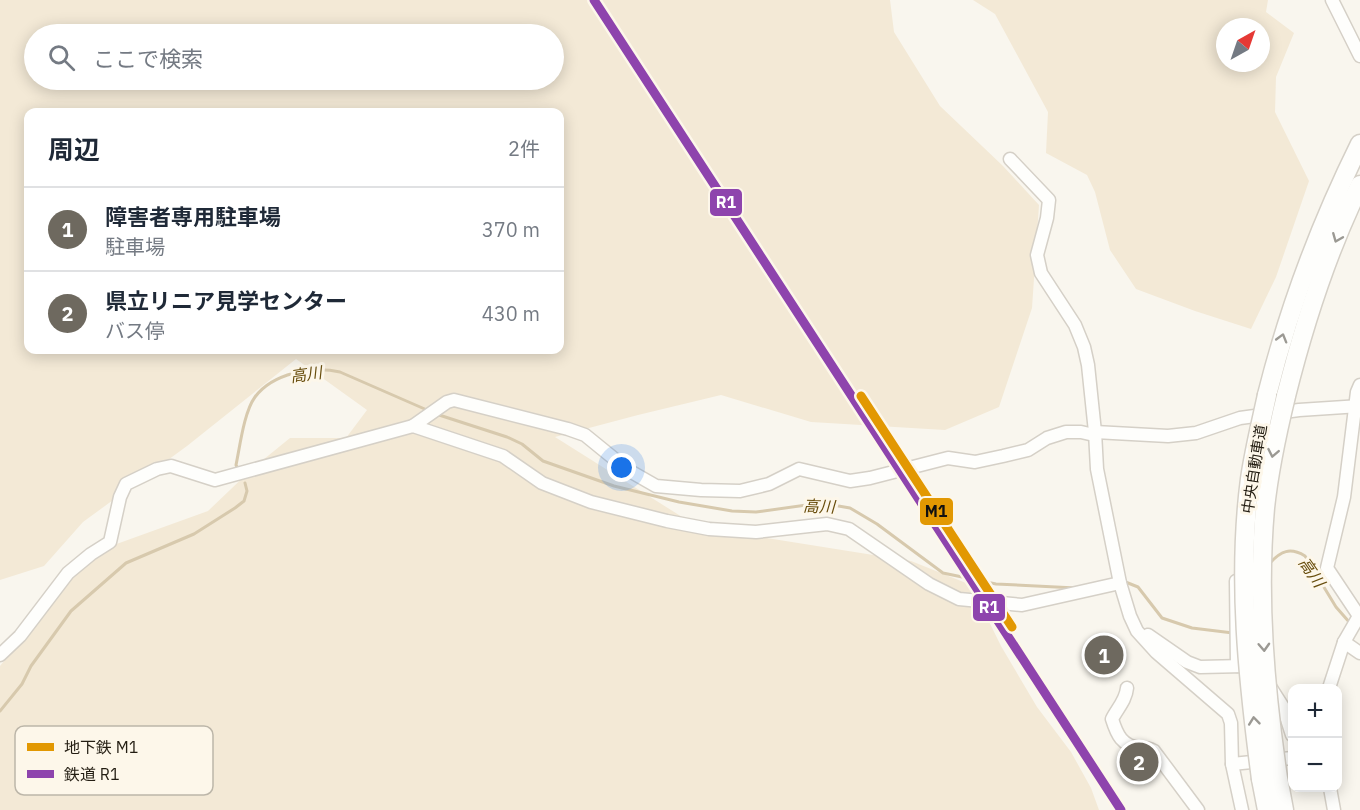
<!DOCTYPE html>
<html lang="ja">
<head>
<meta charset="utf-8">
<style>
  body { margin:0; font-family:"IBM Plex Sans","Noto Sans JP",sans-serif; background:#f6f6f7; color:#1f2937 }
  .controls { position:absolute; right:18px; bottom:18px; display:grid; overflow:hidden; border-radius:12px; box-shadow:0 3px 15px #0003 }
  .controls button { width:54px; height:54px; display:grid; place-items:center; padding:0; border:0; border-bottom:2px solid #e0e1e3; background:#fff; color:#1f2937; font:30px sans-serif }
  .compass { position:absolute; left:1216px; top:18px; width:54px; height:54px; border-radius:50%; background:#fff; box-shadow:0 3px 15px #0003; rotate:40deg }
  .you { position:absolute; left:622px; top:468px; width:21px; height:21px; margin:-15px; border:4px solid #fff; border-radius:50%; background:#1a73e8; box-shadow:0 0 0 9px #1a73e833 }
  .badge { display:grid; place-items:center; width:39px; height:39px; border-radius:50%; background:#6e695f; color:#fff; font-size:20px; font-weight:700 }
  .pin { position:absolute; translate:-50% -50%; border:3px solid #fff; box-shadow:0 2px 6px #0006 }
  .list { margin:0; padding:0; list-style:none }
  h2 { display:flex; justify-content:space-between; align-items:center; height:78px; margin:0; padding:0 24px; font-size:26px }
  h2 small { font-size:20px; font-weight:400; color:#747a83 }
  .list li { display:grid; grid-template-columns:39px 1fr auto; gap:18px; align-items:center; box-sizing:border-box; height:84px; padding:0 24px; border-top:2px solid #e0e1e3 }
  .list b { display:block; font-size:22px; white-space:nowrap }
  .list p { margin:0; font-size:20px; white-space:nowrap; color:#747a83 }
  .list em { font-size:20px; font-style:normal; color:#747a83 }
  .icon { flex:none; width:33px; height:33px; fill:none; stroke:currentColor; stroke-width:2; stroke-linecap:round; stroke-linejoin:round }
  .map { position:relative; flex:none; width:1360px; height:810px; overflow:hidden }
  .search { position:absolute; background:#fff; box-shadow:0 3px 15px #0003; left:24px; top:24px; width:540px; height:66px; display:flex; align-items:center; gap:15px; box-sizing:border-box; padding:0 21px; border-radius:33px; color:#747a83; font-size:22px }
  .panel { position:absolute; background:#fff; box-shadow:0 3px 15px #0003; left:24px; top:108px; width:540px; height:246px; border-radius:12px }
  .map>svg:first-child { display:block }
</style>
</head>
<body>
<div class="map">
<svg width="1360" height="810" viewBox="0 0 1360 810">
  <rect width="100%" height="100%" fill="#f9f6ee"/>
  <g fill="#f3e9d6" fill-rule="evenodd">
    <path d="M 0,0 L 890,0 L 894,32 L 940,106 L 1003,166 L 1039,205 L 1032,308 L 999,407 L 945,430 L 811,422 L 721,395 L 638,415 L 555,437 L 698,527 L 911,561 L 971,585 L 1001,646 L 1037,707 L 1071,752 L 1091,788 L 1099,810 L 0,810 L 0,666 L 26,634 L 75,559 L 208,511 L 253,468 L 290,438 L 346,438 L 367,410 L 296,359 L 187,446 L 83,522 L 44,566 L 0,580 ZM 34,34 L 554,34 L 554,80 L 34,80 ZM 28,112 L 560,112 L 560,350 L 28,350 Z"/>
    <path d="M 973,0 L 1268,0 L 1266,12 L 1294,33 L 1276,77 L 1275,112 L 1309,181 L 1276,277 L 1251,329 L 1195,311 L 1136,289 L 1110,250 L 1095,192 L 1087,175 L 1046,153 L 1048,112 L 995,14 ZM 1225,27 L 1261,27 L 1261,63 L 1225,63 Z"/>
  </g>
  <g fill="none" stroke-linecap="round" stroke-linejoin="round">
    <g stroke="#d7c9ad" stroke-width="3">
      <path d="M 436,414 L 507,437 L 522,444 L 543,461 L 614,486 L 679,502 L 732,511 L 756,512 L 821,503 L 850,508 L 877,524 L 943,573 L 996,584 L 1076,588"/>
      <path d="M 237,467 L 236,465 C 240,446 244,412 255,397 C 273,373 312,366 340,372 L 427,410"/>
      <path d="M 1270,563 C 1281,551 1290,547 1305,556 L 1336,607 L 1350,623"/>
      <path d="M 1123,581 L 1138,587 L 1162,618 L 1192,628 L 1233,633"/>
      <path d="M 0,711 L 22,684 L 31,666 L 71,611 L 126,563 L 194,534 L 235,508 L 244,501 L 247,491 L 245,483"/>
    </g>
    <defs>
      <g id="minor">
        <path d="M 1332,0 L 1360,56"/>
        <path d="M 1010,159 L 1049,200 L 1047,218 L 1037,255 L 1041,273 L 1075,325 L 1084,347 L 1088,365 L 1095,432 L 1097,469 L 1120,583 L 1130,616 L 1137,631 L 1156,652 L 1228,714 L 1231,723 L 1232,764 L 1242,810"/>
        <path d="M 413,426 L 447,402 L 454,400 L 568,429 L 585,435 L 628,470 L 656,486 L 701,490 L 740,491 L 769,484 L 799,469 L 850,481 L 870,478 L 948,458 L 975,462 L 1003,456 L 1028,450 L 1047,438 L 1066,432 L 1081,432 L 1094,435"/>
        <path d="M 1095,432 L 1168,436 L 1196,433 L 1240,418 L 1299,410 L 1360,406"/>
        <path d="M 1236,581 L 1237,666"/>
        <path d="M 1148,635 L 1187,662 L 1200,667 L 1244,666"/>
        <path d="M 1344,642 L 1360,653"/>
        <path d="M 0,655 L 20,636 L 68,573 L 91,554 L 110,542 L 120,497 L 126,484 L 157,469 L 171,466 L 215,480 L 413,426 L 503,456 L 542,483 L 591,502 L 667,521 L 709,529 L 756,532 L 827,524 L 849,529 L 929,584 L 959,599 L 1022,605 L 1120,583"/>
        <path d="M 1269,685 L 1283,707 L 1292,735"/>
        <path d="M 1127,688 C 1126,700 1117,709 1112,719 C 1117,735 1122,746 1140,748 C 1146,748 1149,748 1154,751 L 1198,810"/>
        <path d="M 1329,688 L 1344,642 L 1359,616 L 1327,568 L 1344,497 L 1357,392 L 1360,385"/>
        <path d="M 1232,764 L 1292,758"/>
        <path d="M 1330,788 L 1334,810"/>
      </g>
      <g id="highway">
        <path d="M 1267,395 C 1289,307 1320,225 1360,144"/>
        <path d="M 1286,396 C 1304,324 1327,252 1360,185"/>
        <path d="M 1278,778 L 1284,810"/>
        <path d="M 1261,779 L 1267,810"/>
      </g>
    </defs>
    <use href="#minor" stroke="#d5d0c7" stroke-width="15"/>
    <use href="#highway" stroke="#d5d0c7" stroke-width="21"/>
    <use href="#minor" stroke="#fefefc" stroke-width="12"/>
    <use href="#highway" stroke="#fefefc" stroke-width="18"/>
    <defs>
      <g id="highway-bridge">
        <path d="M 1278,778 C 1265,689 1257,598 1265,508 C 1269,470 1277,433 1286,396"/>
        <path d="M 1261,779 C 1248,680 1237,579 1250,479 C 1254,451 1261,423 1267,395"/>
      </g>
    </defs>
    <use href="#highway-bridge" stroke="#d5d0c7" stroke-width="21" stroke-linecap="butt"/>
    <use href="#highway-bridge" stroke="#fefefc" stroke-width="18"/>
    <defs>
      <path id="rail-1" d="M 594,0 L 1121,810"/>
    </defs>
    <use href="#rail-1" stroke="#fdf7ea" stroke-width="14"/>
    <use href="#rail-1" stroke="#8e44ad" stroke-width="9"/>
    <defs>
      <path id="metro-1" d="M 861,396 L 1012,627"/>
    </defs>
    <use href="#metro-1" stroke="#fdf7ea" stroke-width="14"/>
    <use href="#metro-1" stroke="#e29802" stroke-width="9"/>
  </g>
  <defs><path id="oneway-chevron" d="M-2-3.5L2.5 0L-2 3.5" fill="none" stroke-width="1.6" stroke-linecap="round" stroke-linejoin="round" transform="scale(1.5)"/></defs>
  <g stroke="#9b9993">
    <use href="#oneway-chevron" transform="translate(1337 238) rotate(112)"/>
    <use href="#oneway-chevron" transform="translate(1282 338) rotate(-74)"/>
    <use href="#oneway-chevron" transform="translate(1273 453) rotate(101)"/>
    <use href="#oneway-chevron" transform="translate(1264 647) rotate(87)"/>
    <use href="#oneway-chevron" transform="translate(1254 721) rotate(-96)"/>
  </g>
  <g text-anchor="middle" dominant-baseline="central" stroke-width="6" stroke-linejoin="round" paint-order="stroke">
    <g font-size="15" fill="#231d12" stroke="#fdf7ea">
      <text transform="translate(1254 469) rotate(-81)">中央自動車道</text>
    </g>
    <g font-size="16" font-style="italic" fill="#684d0c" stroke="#fdf7ea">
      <text transform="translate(306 374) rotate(-8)">高川</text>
      <text transform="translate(819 506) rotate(2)">高川</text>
      <text transform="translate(1312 572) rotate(55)">高川</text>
    </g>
  </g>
  <rect x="15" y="726" width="198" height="69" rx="9" fill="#fdf7ea" stroke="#bcb6a9" stroke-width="1.5"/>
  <rect x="27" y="743" width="27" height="8" fill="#e29802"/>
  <rect x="27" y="770" width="27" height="8" fill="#8e44ad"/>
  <g font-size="16" fill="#231d12">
    <text x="64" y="753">地下鉄 M1</text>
    <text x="64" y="780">鉄道 R1</text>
  </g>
  <g stroke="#fdf7ea" stroke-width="2">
    <rect x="709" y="188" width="34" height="29" rx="6" fill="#8e44ad"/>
    <rect x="919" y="497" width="35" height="29" rx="6" fill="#e29802"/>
    <rect x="972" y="593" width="34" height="29" rx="6" fill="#8e44ad"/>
  </g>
  <g font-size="16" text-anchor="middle" font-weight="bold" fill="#fff">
    <text x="726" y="208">R1</text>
    <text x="989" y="613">R1</text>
  </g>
  <g font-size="16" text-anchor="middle" font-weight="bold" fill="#111">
    <text x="936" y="517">M1</text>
  </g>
</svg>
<div class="controls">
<button>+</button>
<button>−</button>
</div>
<svg class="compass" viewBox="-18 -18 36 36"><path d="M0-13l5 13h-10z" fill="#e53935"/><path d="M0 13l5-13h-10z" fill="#747a83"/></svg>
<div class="you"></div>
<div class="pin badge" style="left:1104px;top:655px">1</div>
<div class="pin badge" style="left:1139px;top:762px">2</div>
<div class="search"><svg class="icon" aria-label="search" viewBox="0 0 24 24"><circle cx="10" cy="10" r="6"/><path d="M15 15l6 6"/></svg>ここで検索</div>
<section class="panel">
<h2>周辺<small>2件</small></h2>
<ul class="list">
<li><span class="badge">1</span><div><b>障害者専用駐車場</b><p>駐車場</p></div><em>370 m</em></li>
<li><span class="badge">2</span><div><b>県立リニア見学センター</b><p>バス停</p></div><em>430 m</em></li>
</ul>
</section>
</div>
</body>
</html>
